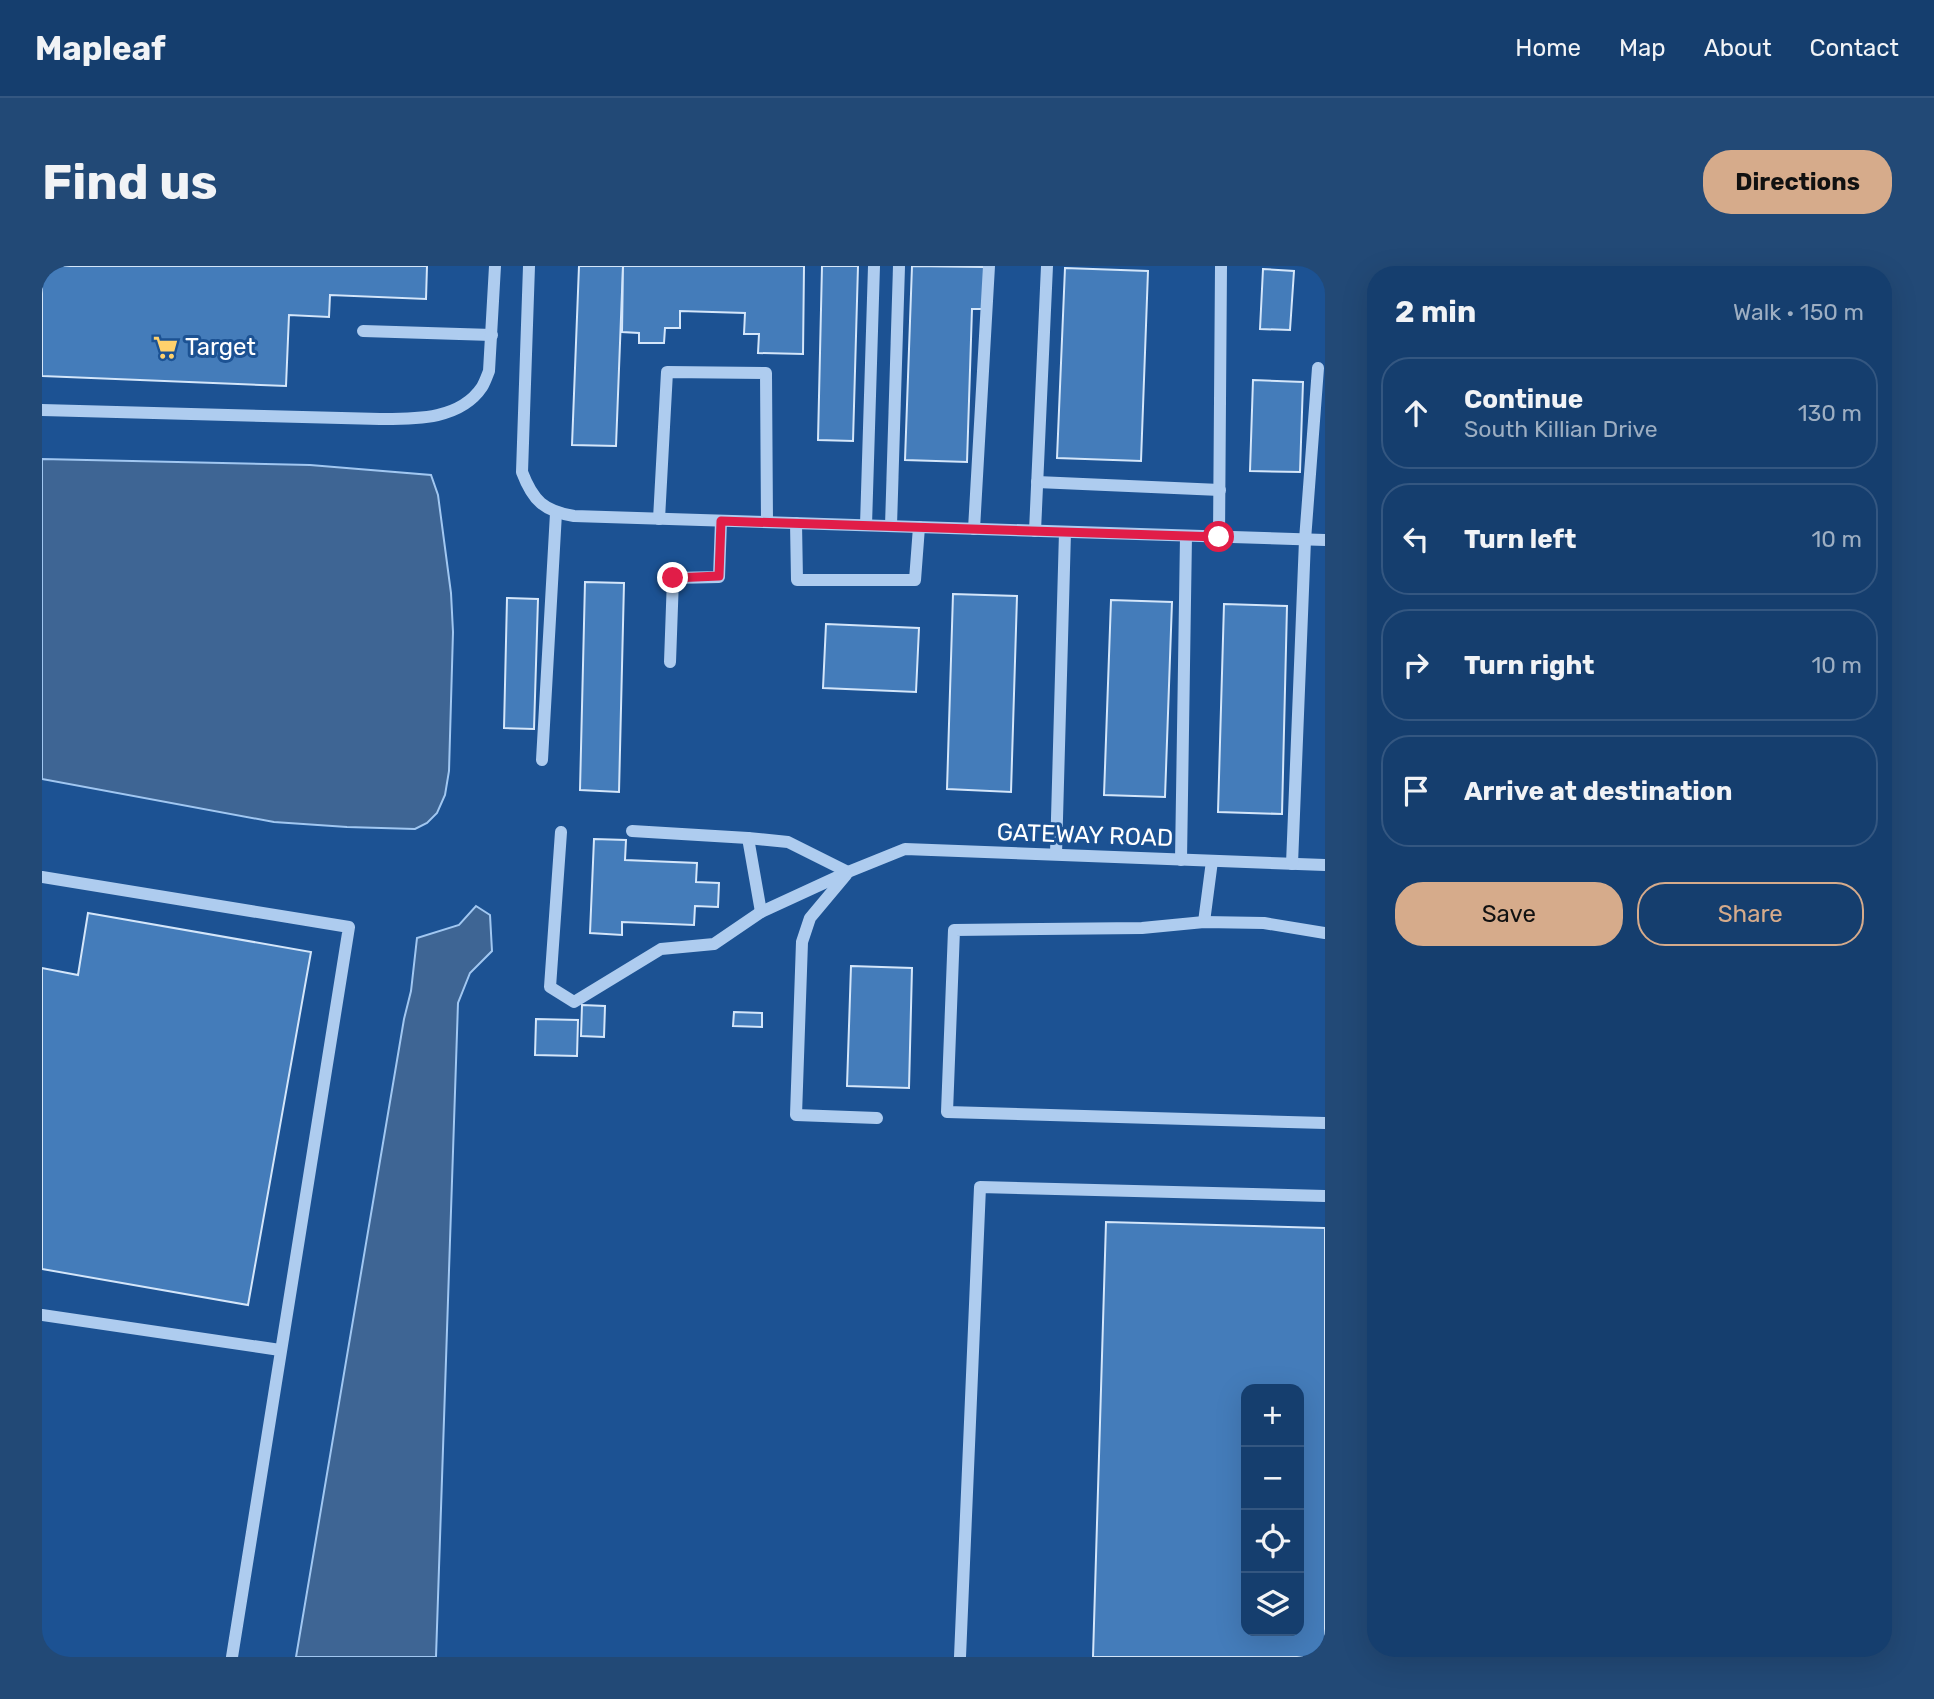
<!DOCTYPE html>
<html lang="en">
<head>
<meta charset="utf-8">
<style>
  body { margin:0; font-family:Rubik,sans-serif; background:#224976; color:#f1f3f6 }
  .controls { position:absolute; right:21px; bottom:21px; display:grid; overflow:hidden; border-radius:14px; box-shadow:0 7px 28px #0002 }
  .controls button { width:63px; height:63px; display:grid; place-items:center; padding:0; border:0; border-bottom:2px solid #345781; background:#153e6e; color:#f1f3f6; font:35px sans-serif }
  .stop { position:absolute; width:21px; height:21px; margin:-16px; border:5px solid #e11d48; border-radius:50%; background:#fff }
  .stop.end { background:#e11d48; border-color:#fff; box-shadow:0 2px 7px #0008 }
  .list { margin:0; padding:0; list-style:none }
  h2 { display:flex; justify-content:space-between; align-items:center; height:91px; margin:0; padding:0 28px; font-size:30px }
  h2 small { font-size:23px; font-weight:400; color:#9daec2 }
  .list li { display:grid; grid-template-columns:46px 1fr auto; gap:21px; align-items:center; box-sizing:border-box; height:112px; margin:0 14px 14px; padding:0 14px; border:2px solid #345781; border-radius:28px }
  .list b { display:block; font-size:26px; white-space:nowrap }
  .list p { margin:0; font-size:23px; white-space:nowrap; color:#9daec2 }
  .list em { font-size:23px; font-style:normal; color:#9daec2 }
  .actions { display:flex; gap:14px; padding:21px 28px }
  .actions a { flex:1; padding:16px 0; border:2px solid #d6ab8b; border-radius:28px; text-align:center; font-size:24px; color:#d6ab8b }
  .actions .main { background:#d6ab8b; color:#111 }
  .icon { flex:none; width:38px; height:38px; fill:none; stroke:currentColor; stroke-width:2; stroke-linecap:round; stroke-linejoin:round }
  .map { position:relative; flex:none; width:1283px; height:1391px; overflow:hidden; border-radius:28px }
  header { display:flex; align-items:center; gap:42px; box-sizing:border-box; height:98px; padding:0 35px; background:#153e6e; border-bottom:2px solid #345781 }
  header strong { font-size:33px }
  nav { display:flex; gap:38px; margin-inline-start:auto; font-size:24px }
  .intro { display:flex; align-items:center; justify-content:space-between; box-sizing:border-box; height:168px; padding:0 42px }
  h1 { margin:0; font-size:49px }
  .button { padding:18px 32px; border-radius:28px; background:#d6ab8b; color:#111; font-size:24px; font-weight:700 }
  main { display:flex; gap:42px; padding:0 42px }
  aside { flex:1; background:#153e6e; border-radius:28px; box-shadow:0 7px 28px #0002 }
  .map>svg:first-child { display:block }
</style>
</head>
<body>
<header>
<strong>Mapleaf</strong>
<nav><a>Home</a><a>Map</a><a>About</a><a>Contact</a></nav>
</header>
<div class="intro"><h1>Find us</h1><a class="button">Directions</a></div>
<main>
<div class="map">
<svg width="1283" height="1391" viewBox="0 0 1283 1391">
  <rect width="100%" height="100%" fill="#1c5293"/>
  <g fill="#3e6594" stroke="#a1c7f1" stroke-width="2">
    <path d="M 0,193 L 268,199 L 389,209 L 396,229 L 409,327 L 411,366 L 407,505 L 403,529 L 395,547 L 385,557 L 373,563 L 305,561 L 232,556 L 0,513 Z"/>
    <path d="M 434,640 L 448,649 L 450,685 L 428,707 L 416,737 L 394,1391 L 254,1391 L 362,753 L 369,725 L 375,672 L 417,659 Z"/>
  </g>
  <g fill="#447cba" stroke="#d4e6fa" stroke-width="2" fill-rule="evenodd">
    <path d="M 0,0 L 385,0 L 384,33 L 288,29 L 287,51 L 247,49 L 244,120 L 0,110 Z"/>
    <path d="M 537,0 L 581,0 L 574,180 L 530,179 Z"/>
    <path d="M 581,0 L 762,0 L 761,88 L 716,87 L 717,68 L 702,68 L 703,47 L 638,45 L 638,62 L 623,62 L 622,77 L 597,77 L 597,67 L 580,66 Z"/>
    <path d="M 780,0 L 816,0 L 811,175 L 776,174 Z"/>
    <path d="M 870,0 L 943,1 L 941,43 L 930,43 L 925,196 L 863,194 Z"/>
    <path d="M 1023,2 L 1106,5 L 1099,195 L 1015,192 Z"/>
    <path d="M 1221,3 L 1252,5 L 1248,64 L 1218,63 Z"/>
    <path d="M 1211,114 L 1261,116 L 1258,206 L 1208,205 Z"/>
    <path d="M 543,316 L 582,317 L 577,526 L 538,524 Z"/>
    <path d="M 911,328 L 975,330 L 969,526 L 905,523 Z"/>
    <path d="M 465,332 L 496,333 L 492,463 L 462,462 Z"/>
    <path d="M 1069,334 L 1130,336 L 1123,531 L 1062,529 Z"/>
    <path d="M 1182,338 L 1245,340 L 1240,548 L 1176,546 Z"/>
    <path d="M 784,358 L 877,362 L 874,426 L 781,422 Z"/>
    <path d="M 552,573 L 584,574 L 583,594 L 655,597 L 654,616 L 677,617 L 676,641 L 653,640 L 652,659 L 580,656 L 580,669 L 548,667 Z"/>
    <path d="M 46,647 L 269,686 L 206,1039 L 0,1003 L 0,702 L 36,709 Z"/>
    <path d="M 809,700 L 870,702 L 867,822 L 805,820 Z"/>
    <path d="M 540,739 L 563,740 L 562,771 L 539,770 Z"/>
    <path d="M 692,746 L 720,747 L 720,761 L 691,760 Z"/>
    <path d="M 494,753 L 536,754 L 535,790 L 493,789 Z"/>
    <path d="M 1064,956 L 1283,962 L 1283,1391 L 1051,1391 ZM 1204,1123 L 1257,1123 L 1257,1365 L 1204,1365 Z"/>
  </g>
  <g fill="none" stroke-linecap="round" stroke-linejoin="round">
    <g stroke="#aeccef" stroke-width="12">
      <path d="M 487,0 L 480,206 C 491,235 502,245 532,250 L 1283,274"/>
      <path d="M 321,65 L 450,69"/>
      <path d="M 0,144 L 338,153 C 373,153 418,154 440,121 C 443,116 445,110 447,105 L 453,0"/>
      <path d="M 995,216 L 1178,224"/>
      <path d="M 617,253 L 625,106 L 724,107 L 725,256"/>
      <path d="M 754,257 L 755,314 L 873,314 L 877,261"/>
      <path d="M 824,259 L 832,0"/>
      <path d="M 849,260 L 857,0"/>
      <path d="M 932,263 L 947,0"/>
      <path d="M 993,265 L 1005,0"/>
      <path d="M 1177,271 L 1179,0"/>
      <path d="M 628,396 L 631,312 L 677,311 L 679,255"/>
      <path d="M 500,494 L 514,247"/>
      <path d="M 590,565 L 706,572 L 746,576 L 806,606"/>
      <path d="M 519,566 L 508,721 L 532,736 L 619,683 L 672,678 L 719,646 L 806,606 L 863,583 L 1283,599"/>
      <path d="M 706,572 L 719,646"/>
      <path d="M 1014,588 L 1023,266"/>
      <path d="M 1139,594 L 1144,270"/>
      <path d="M 1250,598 L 1263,274 L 1276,102"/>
      <path d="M 804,609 L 768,652 L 760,676 L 754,849 L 835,852"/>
      <path d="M 0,611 L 307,661 L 190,1391"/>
      <path d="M 1162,656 L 1170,595"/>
      <path d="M 1283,667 L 1222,657 L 1162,656 L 1100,662 L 912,664 L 905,846 L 1283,857"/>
      <path d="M 0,1049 L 238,1084"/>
      <path d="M 918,1391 L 938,921 L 1283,930"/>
    </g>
  </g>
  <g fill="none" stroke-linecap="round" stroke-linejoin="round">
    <path stroke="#e11d48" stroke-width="9" d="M 631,312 L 677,310 L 679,255 L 1177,271"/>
  </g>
  <defs>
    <symbol id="supermarket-bare" viewBox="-9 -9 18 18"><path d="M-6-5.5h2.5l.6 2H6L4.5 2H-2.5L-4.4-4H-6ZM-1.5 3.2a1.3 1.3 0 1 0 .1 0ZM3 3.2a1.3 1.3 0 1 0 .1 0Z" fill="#ffd16c" stroke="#1c5293" stroke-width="2.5" paint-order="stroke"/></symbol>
  </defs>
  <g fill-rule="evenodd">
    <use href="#supermarket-bare" x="106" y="64" width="35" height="35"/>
  </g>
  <g text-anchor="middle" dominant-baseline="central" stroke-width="6" stroke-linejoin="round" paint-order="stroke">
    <g font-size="24" fill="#fff" stroke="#1c5293" text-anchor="start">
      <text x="143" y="81">Target</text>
    </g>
    <g font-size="24" fill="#fff" stroke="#1c5293">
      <text transform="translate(1043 569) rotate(2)">GATEWAY ROAD</text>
    </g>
  </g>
</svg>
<div class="controls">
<button>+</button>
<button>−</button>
<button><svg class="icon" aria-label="locate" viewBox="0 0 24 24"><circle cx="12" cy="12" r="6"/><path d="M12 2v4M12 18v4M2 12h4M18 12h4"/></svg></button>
<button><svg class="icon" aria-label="layers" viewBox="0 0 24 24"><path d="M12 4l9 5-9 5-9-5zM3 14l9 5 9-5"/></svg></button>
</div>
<div class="stop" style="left:1177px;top:271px"></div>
<div class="stop end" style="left:631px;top:312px"></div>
</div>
<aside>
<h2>2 min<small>Walk · 150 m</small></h2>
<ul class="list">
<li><svg class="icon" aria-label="ahead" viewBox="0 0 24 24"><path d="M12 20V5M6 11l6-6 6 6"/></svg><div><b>Continue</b><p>South Killian Drive</p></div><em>130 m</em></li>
<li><svg class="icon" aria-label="left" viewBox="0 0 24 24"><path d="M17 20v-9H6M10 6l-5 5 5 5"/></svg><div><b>Turn left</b></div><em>10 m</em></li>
<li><svg class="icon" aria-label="right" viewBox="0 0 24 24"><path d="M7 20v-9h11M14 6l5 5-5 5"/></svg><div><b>Turn right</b></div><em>10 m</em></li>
<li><svg class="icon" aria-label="arrive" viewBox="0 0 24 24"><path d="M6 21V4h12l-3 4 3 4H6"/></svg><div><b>Arrive at destination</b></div></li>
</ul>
<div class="actions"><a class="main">Save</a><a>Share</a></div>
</aside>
</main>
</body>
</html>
